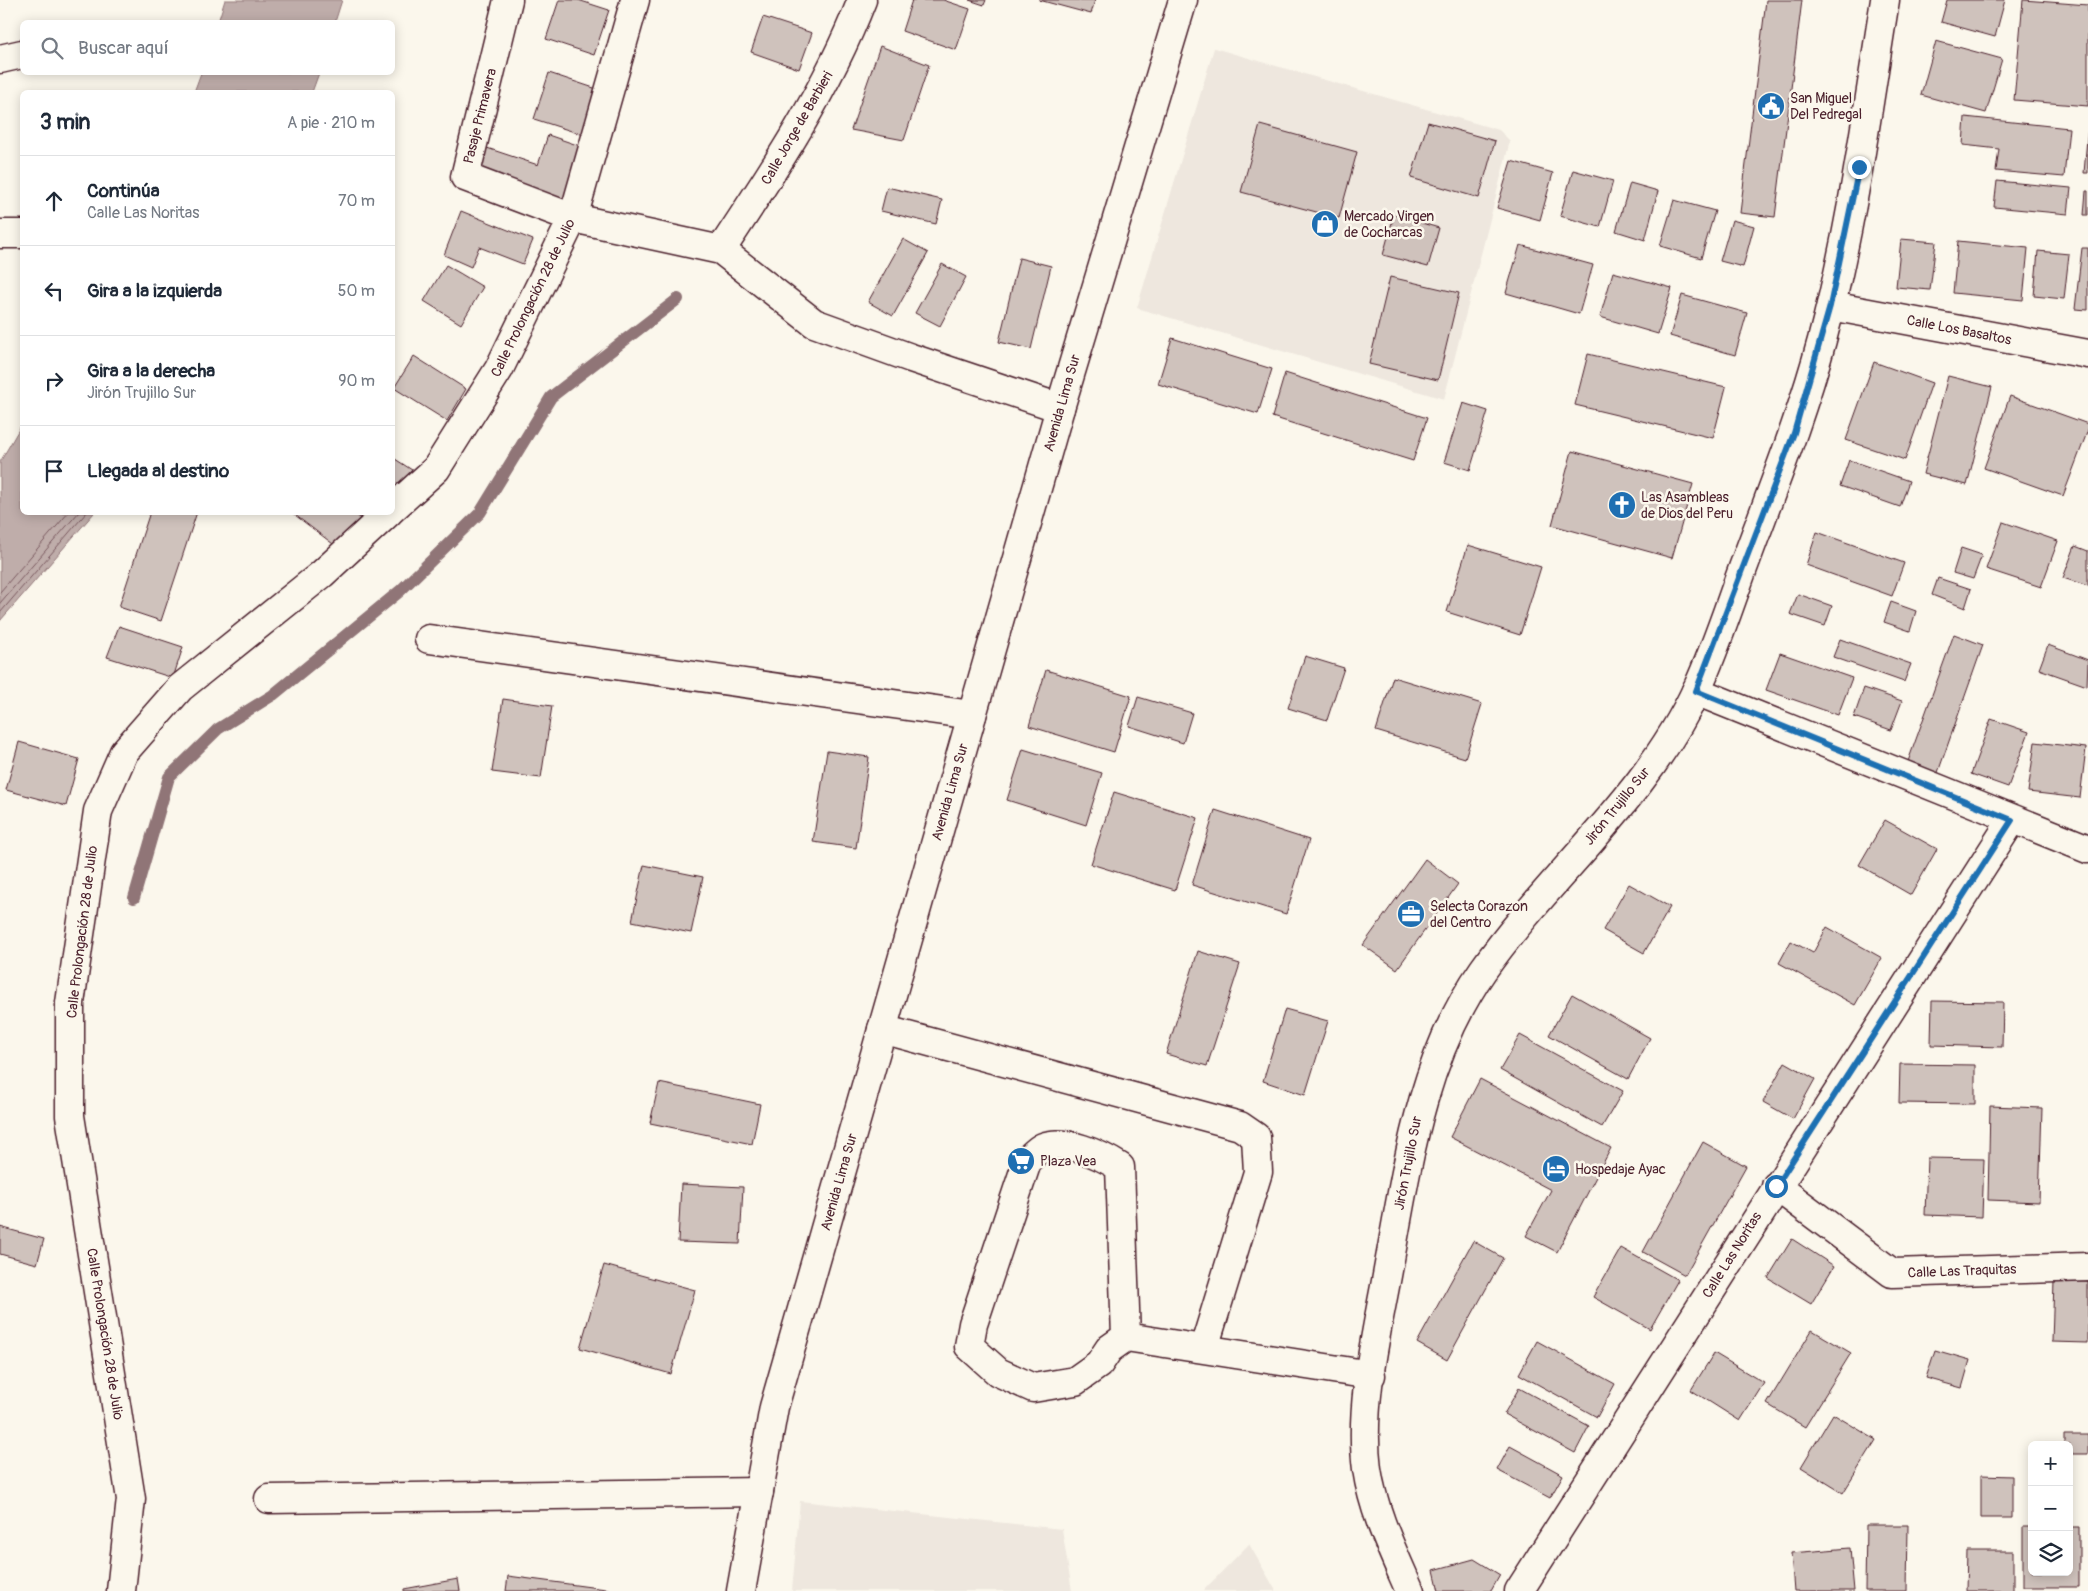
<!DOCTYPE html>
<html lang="es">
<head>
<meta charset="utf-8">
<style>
  body { margin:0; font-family:Pangolin,sans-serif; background:#f6f6f7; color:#1f2937 }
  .controls { position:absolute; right:15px; bottom:15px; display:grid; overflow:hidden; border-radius:8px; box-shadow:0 2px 12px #0003 }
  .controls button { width:45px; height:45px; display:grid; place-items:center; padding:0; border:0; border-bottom:1px solid #e0e1e3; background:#fff; color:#1f2937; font:25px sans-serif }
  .stop { position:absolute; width:15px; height:15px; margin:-11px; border:4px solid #1f6fb2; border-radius:50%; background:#fff }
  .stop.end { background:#1f6fb2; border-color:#fff; box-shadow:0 1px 5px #0008 }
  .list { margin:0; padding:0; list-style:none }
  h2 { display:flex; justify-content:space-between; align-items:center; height:65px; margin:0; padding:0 20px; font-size:21px }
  h2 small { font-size:16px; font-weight:400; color:#747a83 }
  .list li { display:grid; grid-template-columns:32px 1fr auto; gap:15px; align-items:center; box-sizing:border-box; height:90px; padding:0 20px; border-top:1px solid #e0e1e3 }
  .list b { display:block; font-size:19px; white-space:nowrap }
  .list p { margin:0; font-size:16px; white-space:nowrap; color:#747a83 }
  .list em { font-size:16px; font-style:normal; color:#747a83 }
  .icon { flex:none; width:28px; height:28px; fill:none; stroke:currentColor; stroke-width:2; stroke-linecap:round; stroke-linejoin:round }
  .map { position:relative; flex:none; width:2088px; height:1591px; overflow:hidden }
  .search { position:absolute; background:#fff; box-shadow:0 2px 12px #0003; left:20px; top:20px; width:375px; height:55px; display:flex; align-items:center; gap:12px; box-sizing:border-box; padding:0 18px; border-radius:8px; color:#747a83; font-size:19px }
  .panel { position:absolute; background:#fff; box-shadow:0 2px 12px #0003; left:20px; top:90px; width:375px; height:425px; border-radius:8px }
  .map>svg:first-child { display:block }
</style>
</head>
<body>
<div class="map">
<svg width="2088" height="1591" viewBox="0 0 2088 1591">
  <rect width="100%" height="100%" fill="#fbf7ec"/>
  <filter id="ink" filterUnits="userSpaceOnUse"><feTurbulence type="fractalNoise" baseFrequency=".02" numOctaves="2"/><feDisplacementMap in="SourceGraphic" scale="10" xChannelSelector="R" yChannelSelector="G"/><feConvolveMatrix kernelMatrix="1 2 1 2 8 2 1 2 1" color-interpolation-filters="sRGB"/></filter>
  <g filter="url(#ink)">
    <g fill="#eee7de">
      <path d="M 1214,48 L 1499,130 L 1510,141 L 1444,399 L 1137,308 Z"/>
      <path d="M 800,1501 L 1062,1529 L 1072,1591 L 792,1591 Z"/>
      <path d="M 1249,1544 L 1276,1591 L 1203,1591 Z"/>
    </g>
    <g fill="#bfadaa" stroke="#907477">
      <path d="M 225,0 L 342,0 L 335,22 L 218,22 Z"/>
      <path d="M 201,73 L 201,72 L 319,73 L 312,92 L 194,92 Z"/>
      <path d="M 22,424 L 22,512 L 94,513 L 0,621 L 0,462 Z"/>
    </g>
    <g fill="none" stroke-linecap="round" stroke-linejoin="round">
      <g stroke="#79585e" stroke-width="1">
        <path d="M 0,592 L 69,512"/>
        <path d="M 0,603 L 79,512"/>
        <path d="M 0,613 L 87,512"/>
      </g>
      <path stroke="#907477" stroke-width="12" d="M 134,898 L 169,777 L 218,729 L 273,695 L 400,591 L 480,513 L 551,397 L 678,299"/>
    </g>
    <g fill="#cfc2bc" stroke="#4a1f2b">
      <path d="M 559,0 L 578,0 L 609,10 L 594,55 L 546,39 Z"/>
      <path d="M 912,0 L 943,0 L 970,9 L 956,50 L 902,31 Z"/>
      <path d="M 969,0 L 986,0 L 984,5 Z"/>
      <path d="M 1039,0 L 1095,0 L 1091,14 Z"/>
      <path d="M 1766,0 L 1802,0 L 1775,217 L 1740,213 Z"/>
      <path d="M 1947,0 L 2005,0 L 1995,37 L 1941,22 Z"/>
      <path d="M 2023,0 L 2088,5 L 2088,106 L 2014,100 Z"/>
      <path d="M 763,17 L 812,33 L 799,69 L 751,52 Z"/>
      <path d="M 1936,41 L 2002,59 L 1986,113 L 1921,95 Z"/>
      <path d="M 880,46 L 929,65 L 904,140 L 851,130 Z"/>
      <path d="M 549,73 L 603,91 L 587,136 L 534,119 Z"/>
      <path d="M 1965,117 L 2069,128 L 2064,177 L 1996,171 L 1999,149 L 1963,145 Z"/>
      <path d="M 1428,122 L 1495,141 L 1479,198 L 1411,178 Z"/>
      <path d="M 1260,125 L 1357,152 L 1339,218 L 1241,192 Z"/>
      <path d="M 2088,126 L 2088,173 L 2084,173 Z"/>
      <path d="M 548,135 L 583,147 L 564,201 L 479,173 L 487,148 L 538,165 Z"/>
      <path d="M 1511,161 L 1553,173 L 1540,220 L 1497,208 Z"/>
      <path d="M 1573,170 L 1613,181 L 1600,227 L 1560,216 Z"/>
      <path d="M 1997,181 L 2071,188 L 2068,214 L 1994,207 Z"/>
      <path d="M 1630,183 L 1658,191 L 1645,240 L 1616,231 Z"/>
      <path d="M 887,187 L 942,200 L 936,224 L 881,211 Z"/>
      <path d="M 2086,191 L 2088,191 L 2088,215 L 2084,215 Z"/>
      <path d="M 1674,200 L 1715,211 L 1701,258 L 1660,246 Z"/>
      <path d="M 461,211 L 533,240 L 523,264 L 479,247 L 471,267 L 444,255 Z"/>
      <path d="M 1394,215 L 1439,228 L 1428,267 L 1383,255 Z"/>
      <path d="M 1732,220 L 1754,226 L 1743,267 L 1720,261 Z"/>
      <path d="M 903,239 L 928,253 L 893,316 L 868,302 Z"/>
      <path d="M 1901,239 L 1936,242 L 1930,290 L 1896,287 Z"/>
      <path d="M 1958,241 L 2028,248 L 2023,300 L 1953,293 Z"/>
      <path d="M 1520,245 L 1593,265 L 1579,314 L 1506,293 Z"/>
      <path d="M 2082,248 L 2088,248 L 2088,310 L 2075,309 Z"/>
      <path d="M 2038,251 L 2069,254 L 2064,299 L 2034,296 Z"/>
      <path d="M 1019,258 L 1051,266 L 1031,349 L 999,342 Z"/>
      <path d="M 942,264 L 966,277 L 940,326 L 915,313 Z"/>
      <path d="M 446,265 L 483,287 L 461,324 L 424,301 Z"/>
      <path d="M 1613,272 L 1672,288 L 1658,334 L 1600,317 Z"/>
      <path d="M 1390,277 L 1459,293 L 1438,380 L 1369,364 Z"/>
      <path d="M 1682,295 L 1747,313 L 1735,355 L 1670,336 Z"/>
      <path d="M 1172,338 L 1272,369 L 1258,414 L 1158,384 Z"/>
      <path d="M 1588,354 L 1726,387 L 1713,438 L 1575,405 Z"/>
      <path d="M 414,356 L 466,389 L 447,421 L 394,388 Z"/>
      <path d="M 1874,362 L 1932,383 L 1905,460 L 1846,440 Z"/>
      <path d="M 1285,373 L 1427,418 L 1413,461 L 1272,417 Z"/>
      <path d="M 1948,376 L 1992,387 L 1967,485 L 1923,474 Z"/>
      <path d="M 2010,396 L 2088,424 L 2088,430 L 2063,496 L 1984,468 Z"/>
      <path d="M 1463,403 L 1488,411 L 1470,470 L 1444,462 Z"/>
      <path d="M 1572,451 L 1693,484 L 1672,558 L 1552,525 Z"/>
      <path d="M 392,457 L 412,470 L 392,498 Z"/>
      <path d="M 1849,460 L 1909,481 L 1900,507 L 1840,486 Z"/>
      <path d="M 150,512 L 197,512 L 161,621 L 119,607 Z"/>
      <path d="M 291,512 L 353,512 L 360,518 L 337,547 Z"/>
      <path d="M 2003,522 L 2058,541 L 2041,587 L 1986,569 Z"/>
      <path d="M 1817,532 L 1904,563 L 1892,596 L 1806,565 Z"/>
      <path d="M 1468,545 L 1541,567 L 1520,635 L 1447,612 Z"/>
      <path d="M 2075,546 L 2088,551 L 2088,586 L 2063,578 Z"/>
      <path d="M 1961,548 L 1982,555 L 1973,579 L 1953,573 Z"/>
      <path d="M 1938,578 L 1971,589 L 1965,608 L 1932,595 Z"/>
      <path d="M 1798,594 L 1832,606 L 1825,626 L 1790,614 Z"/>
      <path d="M 1891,602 L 1916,611 L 1910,631 L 1884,622 Z"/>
      <path d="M 119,626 L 183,647 L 173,678 L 107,657 Z"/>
      <path d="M 1954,634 L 1983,645 L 1936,778 L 1906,767 Z"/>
      <path d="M 1840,639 L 1911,664 L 1904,682 L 1833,657 Z"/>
      <path d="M 2048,645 L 2088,660 L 2087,686 L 2039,669 Z"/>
      <path d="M 1780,653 L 1852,678 L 1838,715 L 1766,690 Z"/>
      <path d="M 1305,656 L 1344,668 L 1327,720 L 1288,708 Z"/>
      <path d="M 1046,670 L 1131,696 L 1114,752 L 1029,726 Z"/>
      <path d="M 1393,677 L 1482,704 L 1465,758 L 1376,731 Z"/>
      <path d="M 1864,688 L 1902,701 L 1891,730 L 1854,717 Z"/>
      <path d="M 1138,697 L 1192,713 L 1183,743 L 1129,726 Z"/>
      <path d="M 503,699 L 552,706 L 541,778 L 492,772 Z"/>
      <path d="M 1991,719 L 2029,732 L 2008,787 L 1971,774 Z"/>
      <path d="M 19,742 L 79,759 L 66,806 L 6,790 Z"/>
      <path d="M 2035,742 L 2086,748 L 2080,798 L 2028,792 Z"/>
      <path d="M 1023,749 L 1102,773 L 1086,825 L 1007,800 Z"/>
      <path d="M 827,751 L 869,757 L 856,848 L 813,842 Z"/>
      <path d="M 1114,792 L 1198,818 L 1175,890 L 1091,864 Z"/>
      <path d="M 1215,810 L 1309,840 L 1286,914 L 1192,885 Z"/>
      <path d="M 1885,820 L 1937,849 L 1911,895 L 1859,865 Z"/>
      <path d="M 1425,859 L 1458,884 L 1397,969 L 1363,945 Z"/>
      <path d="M 644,865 L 703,877 L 691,933 L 632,921 Z"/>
      <path d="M 1629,884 L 1670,907 L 1644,953 L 1603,930 Z"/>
      <path d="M 1827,927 L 1882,958 L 1855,1005 L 1779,963 L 1791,941 L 1813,953 Z"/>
      <path d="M 1198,951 L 1240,964 L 1207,1066 L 1166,1054 Z"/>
      <path d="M 1572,994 L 1650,1038 L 1628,1079 L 1549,1035 Z"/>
      <path d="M 1932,1001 L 2003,1002 L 2002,1047 L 1931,1045 Z"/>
      <path d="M 1285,1009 L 1328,1021 L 1305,1095 L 1263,1081 Z"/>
      <path d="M 1520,1035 L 1623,1091 L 1602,1127 L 1500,1070 Z"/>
      <path d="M 1785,1062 L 1815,1079 L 1793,1119 L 1763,1102 Z"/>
      <path d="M 1900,1064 L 1975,1065 L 1975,1104 L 1899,1103 Z"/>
      <path d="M 1480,1079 L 1611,1148 L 1557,1252 L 1526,1236 L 1551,1190 L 1450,1137 Z"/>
      <path d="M 659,1083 L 760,1104 L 752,1144 L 650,1123 Z"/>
      <path d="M 1990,1106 L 2042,1108 L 2039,1202 L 1988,1200 Z"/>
      <path d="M 1703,1142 L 1746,1166 L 1685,1275 L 1643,1252 Z"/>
      <path d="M 1927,1158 L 1984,1159 L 1982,1217 L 1925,1215 Z"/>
      <path d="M 681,1184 L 743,1187 L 740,1244 L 678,1242 Z"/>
      <path d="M 0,1227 L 44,1239 L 37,1264 L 0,1254 Z"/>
      <path d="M 1792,1239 L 1834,1266 L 1811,1304 L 1768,1278 Z"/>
      <path d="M 1473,1241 L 1503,1258 L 1447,1360 L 1417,1343 Z"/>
      <path d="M 1621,1248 L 1678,1280 L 1650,1329 L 1593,1297 Z"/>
      <path d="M 604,1265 L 695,1290 L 671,1374 L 580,1348 Z"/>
      <path d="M 2054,1281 L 2088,1282 L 2088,1343 L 2052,1342 Z"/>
      <path d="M 1812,1330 L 1851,1353 L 1805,1427 L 1767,1404 Z"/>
      <path d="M 1537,1341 L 1615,1384 L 1597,1417 L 1519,1374 Z"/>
      <path d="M 1935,1350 L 1970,1360 L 1962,1388 L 1926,1378 Z"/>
      <path d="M 1714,1353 L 1764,1383 L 1740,1421 L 1691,1390 Z"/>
      <path d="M 1519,1388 L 1589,1426 L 1575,1453 L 1504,1414 Z"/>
      <path d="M 1833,1414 L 1876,1440 L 1843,1493 L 1801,1467 Z"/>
      <path d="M 2064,1435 L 2088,1435 L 2088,1454 L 2069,1454 L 2069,1445 L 2064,1445 Z"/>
      <path d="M 1510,1446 L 1563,1475 L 1550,1498 L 1497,1470 Z"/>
      <path d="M 1981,1475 L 2012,1476 L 2012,1518 L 1981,1518 Z"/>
      <path d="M 1866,1525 L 1908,1525 L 1907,1591 L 1865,1591 Z"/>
      <path d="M 2023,1527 L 2032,1527 L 2032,1572 L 2069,1572 L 2069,1527 L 2079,1527 L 2079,1587 L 2023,1587 Z"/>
      <path d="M 1850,1548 L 1854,1591 L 1794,1591 L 1791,1553 Z"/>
      <path d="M 1967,1551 L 2013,1551 L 2013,1591 L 1966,1591 Z"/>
      <path d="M 1474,1559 L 1500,1575 L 1491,1591 L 1439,1591 L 1434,1570 Z"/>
      <path d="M 508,1576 L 621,1591 L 506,1591 Z"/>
      <path d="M 458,1579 L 460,1591 L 404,1591 L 404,1589 Z"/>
    </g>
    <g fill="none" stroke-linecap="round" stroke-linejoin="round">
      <defs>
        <g id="minor">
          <path d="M 508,0 L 465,177 L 573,218 L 721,250 L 814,323 L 911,358 L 1060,408"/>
          <path d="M 0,59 L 22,54"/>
          <path d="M 0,234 L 22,234"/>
          <path d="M 721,250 C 774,170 827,90 862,0"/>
          <path d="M 1831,306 L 2088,354"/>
          <path d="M 392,509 L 436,469 L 499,369 L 573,218 L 635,0"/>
          <path d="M 429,639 L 972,715"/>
          <path d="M 1696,691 L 2088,849"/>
          <path d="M 882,1029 L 1240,1126 L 1256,1137 L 1258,1172 L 1204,1348"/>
          <path d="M 1776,1186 L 1892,1273 L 2088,1267"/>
          <path d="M 1126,1337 L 1120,1167 C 1101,1155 1065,1138 1043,1147 C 1038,1149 1033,1155 1028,1159 L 973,1324 L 969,1346 L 998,1372 L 1033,1388 L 1075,1381 L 1099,1364 L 1109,1349 L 1126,1337 L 1371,1375"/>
          <path d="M 269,1499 L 759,1492"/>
          <path d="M 121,1591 L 131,1499 L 70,1116 L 70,1003 L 98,811 L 124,752 L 180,688 L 322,574 L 389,512"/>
          <path d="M 1410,1591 C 1393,1552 1373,1511 1367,1469 C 1359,1409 1375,1340 1386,1281 C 1406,1174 1419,1062 1483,970 C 1550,875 1647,797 1697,689 C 1716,648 1730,603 1746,560 C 1773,487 1802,415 1822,340 C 1852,228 1867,113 1885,0"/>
          <path d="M 1519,1591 L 2012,820"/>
        </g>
        <path id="highway" d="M 741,1591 L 774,1407 L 1060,408 L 1183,0"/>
      </defs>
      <use href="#minor" stroke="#4a1f2b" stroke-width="31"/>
      <use href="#highway" stroke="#4a1f2b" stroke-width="31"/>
      <use href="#minor" stroke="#fbf7ec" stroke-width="28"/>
      <use href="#highway" stroke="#fbf7ec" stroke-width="28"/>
    </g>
  </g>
  <g fill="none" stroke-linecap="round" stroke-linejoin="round" filter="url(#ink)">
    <path stroke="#1f6fb2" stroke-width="6" d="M 1776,1186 L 2012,820 L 1696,691 L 1794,433 L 1830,306 L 1859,167"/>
  </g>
  <defs>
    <symbol id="civic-disc" viewBox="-11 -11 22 22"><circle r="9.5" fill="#1f6fb2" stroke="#fbf7ec"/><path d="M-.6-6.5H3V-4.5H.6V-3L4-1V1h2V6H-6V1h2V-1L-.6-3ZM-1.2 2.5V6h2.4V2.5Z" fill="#fff"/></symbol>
    <symbol id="shop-disc" viewBox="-11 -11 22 22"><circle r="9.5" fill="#1f6fb2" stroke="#fbf7ec"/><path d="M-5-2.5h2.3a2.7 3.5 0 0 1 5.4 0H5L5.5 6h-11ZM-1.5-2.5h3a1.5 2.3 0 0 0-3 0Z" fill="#fff"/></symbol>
    <symbol id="church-disc" viewBox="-11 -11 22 22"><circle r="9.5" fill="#1f6fb2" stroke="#fbf7ec"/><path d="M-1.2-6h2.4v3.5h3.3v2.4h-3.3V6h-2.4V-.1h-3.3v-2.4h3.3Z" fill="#fff"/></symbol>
    <symbol id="office-disc" viewBox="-11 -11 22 22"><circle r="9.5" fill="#1f6fb2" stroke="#fbf7ec"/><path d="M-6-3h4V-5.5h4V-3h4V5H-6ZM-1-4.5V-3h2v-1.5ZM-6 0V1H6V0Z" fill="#fff"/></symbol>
    <symbol id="supermarket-disc" viewBox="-11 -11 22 22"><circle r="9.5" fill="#1f6fb2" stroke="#fbf7ec"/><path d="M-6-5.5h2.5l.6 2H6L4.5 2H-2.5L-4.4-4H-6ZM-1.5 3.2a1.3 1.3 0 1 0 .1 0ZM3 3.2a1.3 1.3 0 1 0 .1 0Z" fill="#fff"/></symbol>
    <symbol id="hotel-disc" viewBox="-11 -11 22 22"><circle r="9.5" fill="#1f6fb2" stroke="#fbf7ec"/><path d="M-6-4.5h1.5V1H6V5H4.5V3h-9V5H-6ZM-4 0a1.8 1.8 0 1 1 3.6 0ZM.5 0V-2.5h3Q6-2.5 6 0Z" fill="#fff"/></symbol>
  </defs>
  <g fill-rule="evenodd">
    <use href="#civic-disc" x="1755" y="90" width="32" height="32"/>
    <use href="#shop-disc" x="1309" y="208" width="32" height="32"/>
    <use href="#church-disc" x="1606" y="489" width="32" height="32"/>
    <use href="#office-disc" x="1395" y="898" width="32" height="32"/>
    <use href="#supermarket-disc" x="1005" y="1145" width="32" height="32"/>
    <use href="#hotel-disc" x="1540" y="1153" width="32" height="32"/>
  </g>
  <g text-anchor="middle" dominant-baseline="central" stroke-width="5" stroke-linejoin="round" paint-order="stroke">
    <g font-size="14" fill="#4a1f2b" stroke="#fbf7ec" text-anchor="start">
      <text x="1790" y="98">San Miguel<tspan x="1790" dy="16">Del Pedregal</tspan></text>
      <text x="1344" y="216">Mercado Virgen<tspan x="1344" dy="16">de Cocharcas</tspan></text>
      <text x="1641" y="497">Las Asambleas<tspan x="1641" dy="16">de Dios del Peru</tspan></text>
      <text x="1430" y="906">Selecta Corazon<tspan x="1430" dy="16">del Centro</tspan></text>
      <text x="1040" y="1161">Plaza Vea</text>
      <text x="1575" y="1169">Hospedaje Ayac</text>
    </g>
    <g font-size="14" fill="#4a1f2b" stroke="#fbf7ec">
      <text transform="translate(480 116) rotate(-76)">Pasaje Primavera</text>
      <text transform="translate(797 128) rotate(-60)">Calle Jorge de Barbieri</text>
      <text transform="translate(533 298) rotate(-64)">Calle Prolongación 28 de Julio</text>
      <text transform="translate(1959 330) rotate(11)">Calle Los Basaltos</text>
      <text transform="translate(1062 403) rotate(-74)">Avenida Lima Sur</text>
      <text transform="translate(950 792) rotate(-74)">Avenida Lima Sur</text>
      <text transform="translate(1617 806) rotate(-51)">Jirón Trujillo Sur</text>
      <text transform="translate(82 932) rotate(-83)">Calle Prolongación 28 de Julio</text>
      <text transform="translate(1408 1163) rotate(-79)">Jirón Trujillo Sur</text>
      <text transform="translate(839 1182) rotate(-74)">Avenida Lima Sur</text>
      <text transform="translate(1732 1255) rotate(-58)">Calle Las Noritas</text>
      <text transform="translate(1962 1271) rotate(-2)">Calle Las Traquitas</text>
      <text transform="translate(105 1334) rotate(81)">Calle Prolongación 28 de Julio</text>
    </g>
  </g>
</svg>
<div class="controls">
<button>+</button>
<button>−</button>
<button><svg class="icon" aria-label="layers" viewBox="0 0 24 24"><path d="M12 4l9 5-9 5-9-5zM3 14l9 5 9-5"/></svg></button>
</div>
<div class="stop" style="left:1776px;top:1186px"></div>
<div class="stop end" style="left:1859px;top:167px"></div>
<div class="search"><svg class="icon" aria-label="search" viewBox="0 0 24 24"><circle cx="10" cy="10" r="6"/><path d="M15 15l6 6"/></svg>Buscar aquí</div>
<section class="panel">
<h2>3 min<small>A pie · 210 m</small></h2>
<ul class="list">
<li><svg class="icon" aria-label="ahead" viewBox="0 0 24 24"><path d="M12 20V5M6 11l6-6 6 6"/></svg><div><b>Continúa</b><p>Calle Las Noritas</p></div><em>70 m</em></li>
<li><svg class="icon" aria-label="left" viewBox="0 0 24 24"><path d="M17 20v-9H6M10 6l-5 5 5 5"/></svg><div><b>Gira a la izquierda</b></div><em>50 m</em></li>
<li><svg class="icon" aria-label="right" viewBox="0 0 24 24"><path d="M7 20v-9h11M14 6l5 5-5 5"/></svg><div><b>Gira a la derecha</b><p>Jirón Trujillo Sur</p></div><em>90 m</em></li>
<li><svg class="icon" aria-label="arrive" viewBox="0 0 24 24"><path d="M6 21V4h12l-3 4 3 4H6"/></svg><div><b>Llegada al destino</b></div></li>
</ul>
</section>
</div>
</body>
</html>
